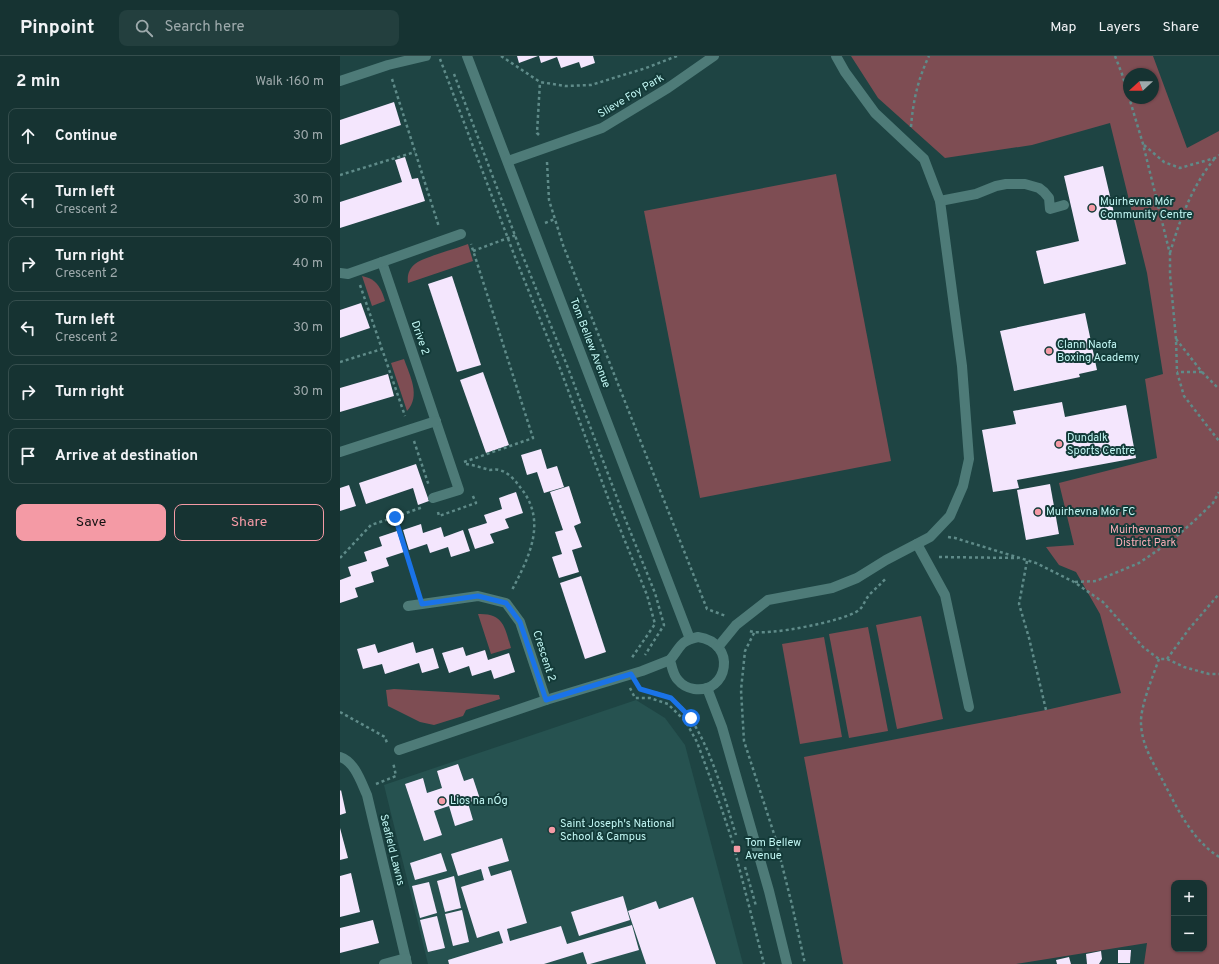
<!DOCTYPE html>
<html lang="en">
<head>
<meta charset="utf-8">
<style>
  body { margin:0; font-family:Overpass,sans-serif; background:#233f3e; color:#f1f3f6 }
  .controls { position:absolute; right:12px; bottom:12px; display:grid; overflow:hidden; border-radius:8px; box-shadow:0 1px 3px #0004 }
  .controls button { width:36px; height:36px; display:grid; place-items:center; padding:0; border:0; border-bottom:1px solid #354e4d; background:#163332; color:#f1f3f6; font:20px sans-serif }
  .compass { position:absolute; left:783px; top:12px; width:36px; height:36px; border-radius:50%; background:#163332; box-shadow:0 1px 3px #0004; rotate:249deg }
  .stop { position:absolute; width:12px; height:12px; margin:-9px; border:3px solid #1a73e8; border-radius:50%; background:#fff }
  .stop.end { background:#1a73e8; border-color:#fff; box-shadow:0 1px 4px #0008 }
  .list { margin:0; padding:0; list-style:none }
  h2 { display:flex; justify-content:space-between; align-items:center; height:52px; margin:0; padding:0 16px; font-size:17px }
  h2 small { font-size:13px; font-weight:400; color:#9eaaac }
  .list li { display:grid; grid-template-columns:26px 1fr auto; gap:12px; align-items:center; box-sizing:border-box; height:56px; margin:0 8px 8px; padding:0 8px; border:1px solid #354e4d; border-radius:8px }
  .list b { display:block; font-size:15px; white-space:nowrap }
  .list p { margin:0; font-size:13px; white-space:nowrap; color:#9eaaac }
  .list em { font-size:13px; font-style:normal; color:#9eaaac }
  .actions { display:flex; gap:8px; padding:12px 16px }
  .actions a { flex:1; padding:9px 0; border:1px solid #f49aa5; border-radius:8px; text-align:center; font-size:14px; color:#f49aa5 }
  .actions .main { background:#f49aa5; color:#111 }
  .icon { flex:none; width:22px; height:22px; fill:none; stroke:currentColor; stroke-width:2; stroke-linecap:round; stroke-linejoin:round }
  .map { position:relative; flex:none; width:879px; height:908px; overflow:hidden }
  header { display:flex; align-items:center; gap:24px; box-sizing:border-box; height:56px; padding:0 20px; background:#163332; border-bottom:1px solid #354e4d }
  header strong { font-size:19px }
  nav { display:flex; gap:22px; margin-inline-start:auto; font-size:14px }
  .search { width:280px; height:36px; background:#233f3e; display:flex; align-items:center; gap:10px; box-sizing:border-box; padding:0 14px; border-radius:8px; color:#9eaaac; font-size:15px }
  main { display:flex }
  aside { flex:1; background:#163332 }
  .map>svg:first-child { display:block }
</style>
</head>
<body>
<header>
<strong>Pinpoint</strong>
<div class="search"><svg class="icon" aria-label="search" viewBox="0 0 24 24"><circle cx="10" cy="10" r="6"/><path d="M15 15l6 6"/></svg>Search here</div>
<nav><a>Map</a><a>Layers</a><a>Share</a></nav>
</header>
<main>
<aside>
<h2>2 min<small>Walk · 160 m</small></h2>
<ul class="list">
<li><svg class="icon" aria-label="ahead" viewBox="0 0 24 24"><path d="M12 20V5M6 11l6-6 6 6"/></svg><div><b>Continue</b></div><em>30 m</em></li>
<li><svg class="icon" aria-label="left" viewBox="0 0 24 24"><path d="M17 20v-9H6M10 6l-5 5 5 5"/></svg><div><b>Turn left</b><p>Crescent 2</p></div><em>30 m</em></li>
<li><svg class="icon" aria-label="right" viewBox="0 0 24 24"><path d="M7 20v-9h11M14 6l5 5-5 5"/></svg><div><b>Turn right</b><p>Crescent 2</p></div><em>40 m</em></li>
<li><svg class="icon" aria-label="left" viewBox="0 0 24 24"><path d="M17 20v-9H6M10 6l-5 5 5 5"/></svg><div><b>Turn left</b><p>Crescent 2</p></div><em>30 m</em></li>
<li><svg class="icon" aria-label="right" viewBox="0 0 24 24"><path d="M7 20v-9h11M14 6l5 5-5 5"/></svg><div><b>Turn right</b></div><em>30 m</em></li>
<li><svg class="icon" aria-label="arrive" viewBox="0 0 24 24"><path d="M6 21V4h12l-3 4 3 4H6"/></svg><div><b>Arrive at destination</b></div></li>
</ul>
<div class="actions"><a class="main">Save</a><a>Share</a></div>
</aside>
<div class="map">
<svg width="879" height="908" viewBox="0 0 879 908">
  <rect width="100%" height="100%" fill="#1e4443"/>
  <path fill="#265250" d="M 296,644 L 325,662 L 345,689 L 403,908 L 88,908 L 44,729 Z"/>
  <g fill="#7e4d53" fill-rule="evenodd">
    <path d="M 511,0 L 813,0 L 847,92 L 879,75 L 879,908 L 804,908 L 807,887 L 676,908 L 503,908 L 464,701 L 706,654 L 781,637 L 760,558 L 736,516 L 719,509 L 706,491 L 734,489 L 719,427 L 817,402 L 805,323 L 823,318 L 807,217 L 770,67 L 692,89 L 605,102 L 538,42 ZM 789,18 L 813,18 L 813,42 L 789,42 ZM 834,827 L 864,827 L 864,893 L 834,893 Z"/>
    <path d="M 496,118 L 551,405 L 360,442 L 304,155 Z"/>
    <path d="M 128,188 L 133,205 L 68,227 C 67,219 69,213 75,208 C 81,202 118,192 128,188 Z"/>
    <path d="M 22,220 C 37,223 41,232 45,245 L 32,250 Z"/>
    <path d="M 64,303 C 70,320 81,340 67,355 L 51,307 Z"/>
    <path d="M 138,558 C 164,557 165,572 171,592 L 151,598 Z"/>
    <path d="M 581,560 L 603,663 L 557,673 L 536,569 Z"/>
    <path d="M 528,571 L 548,675 L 509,682 L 489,578 Z"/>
    <path d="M 484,581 L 502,681 L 460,688 L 442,588 Z"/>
    <path d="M 54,633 L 159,639 L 160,643 L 126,654 L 123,660 L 94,669 L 80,666 L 48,650 L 46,634 Z"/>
  </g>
  <g fill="#f4e6fd">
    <path d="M 177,0 L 198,0 L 179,7 Z"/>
    <path d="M 199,0 L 253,0 L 255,7 L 241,12 L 239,6 L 221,12 L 217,1 L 201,7 Z"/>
    <path d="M 54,46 L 61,69 L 0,89 L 0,64 Z"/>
    <path d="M 65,101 L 72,123 L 78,122 L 85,145 L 0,172 L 0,146 L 62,126 L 55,104 Z"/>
    <path d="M 763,110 L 786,208 L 704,228 L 696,195 L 739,185 L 724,120 Z"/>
    <path d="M 112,220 L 141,309 L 117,316 L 88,228 Z"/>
    <path d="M 21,247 L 30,272 L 0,282 L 0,254 Z"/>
    <path d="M 745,257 L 757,314 L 739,318 L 740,321 L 674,335 L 660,275 Z"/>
    <path d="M 143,316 L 169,389 L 146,397 L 120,324 Z"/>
    <path d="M 48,318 L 54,340 L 0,356 L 0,332 Z"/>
    <path d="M 722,346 L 725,361 L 786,349 L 796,402 L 677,424 L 679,432 L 653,436 L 642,374 L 676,368 L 673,355 Z"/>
    <path d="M 201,393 L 207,413 L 217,410 L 224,431 L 204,437 L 197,416 L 187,419 L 181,399 Z"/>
    <path d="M 76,408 L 89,445 L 78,449 L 73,432 L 26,448 L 19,427 Z"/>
    <path d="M 710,428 L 719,478 L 686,484 L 677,434 Z"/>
    <path d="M 9,429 L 16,450 L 0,455 L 0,432 Z"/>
    <path d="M 229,430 L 241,467 L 234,470 L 242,491 L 232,494 L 239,516 L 219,522 L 212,501 L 222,498 L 215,476 L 223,474 L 210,436 Z"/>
    <path d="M 176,436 L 183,457 L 165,463 L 169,472 L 150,478 L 154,487 L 135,493 L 128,473 L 147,467 L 144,459 L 162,453 L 159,442 Z"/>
    <path d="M 81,468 L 83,477 L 101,471 L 104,481 L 123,474 L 130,495 L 111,501 L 108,491 L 90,497 L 87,488 L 69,494 L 63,474 Z"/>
    <path d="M 57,475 L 64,496 L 46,502 L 49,510 L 31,516 L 34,526 L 15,532 L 18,541 L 0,547 L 0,524 L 11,520 L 8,511 L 27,505 L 24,496 L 42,490 L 39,481 Z"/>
    <path d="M 241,520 L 266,596 L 245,603 L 220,527 Z"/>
    <path d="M 73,586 L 76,597 L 93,592 L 99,612 L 82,617 L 79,607 L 45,618 L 42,608 L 23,613 L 17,593 L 35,588 L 38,597 Z"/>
    <path d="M 123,591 L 126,600 L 145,594 L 148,604 L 169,597 L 175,616 L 154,623 L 151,614 L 132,620 L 129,610 L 109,617 L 102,597 Z"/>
    <path d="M 118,708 L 124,725 L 133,722 L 140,743 L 128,747 L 133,764 L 115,770 L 109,750 L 94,755 L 102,779 L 84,785 L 65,728 L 83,722 L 87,737 L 102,732 L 97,715 Z"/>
    <path d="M 1,734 L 6,757 L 0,759 L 0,735 Z"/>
    <path d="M 0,772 L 8,802 L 0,804 Z"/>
    <path d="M 162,782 L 169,805 L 148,811 L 151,820 L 171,814 L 187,867 L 167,873 L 170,885 L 221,870 L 227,888 L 292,869 L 299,894 L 250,908 L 247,908 L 243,896 L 204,908 L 109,908 L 108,904 L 163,887 L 159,875 L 137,882 L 121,831 L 144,824 L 141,813 L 118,820 L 111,798 Z"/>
    <path d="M 101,797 L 107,815 L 75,824 L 70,807 Z"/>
    <path d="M 11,817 L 20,856 L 0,861 L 0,820 Z"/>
    <path d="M 114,820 L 121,852 L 105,856 L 97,825 Z"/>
    <path d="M 89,826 L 97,857 L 80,862 L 72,830 Z"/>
    <path d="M 283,840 L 290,864 L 239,880 L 231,856 Z"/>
    <path d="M 353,841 L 376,908 L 306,908 L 288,855 L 316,845 L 319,853 Z"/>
    <path d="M 122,854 L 129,886 L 113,890 L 105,858 Z"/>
    <path d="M 97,860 L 105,892 L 88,896 L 80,864 Z"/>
    <path d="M 33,864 L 39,887 L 0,897 L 0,872 Z"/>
    <path d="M 778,894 L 791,894 L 790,907 L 778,907 Z"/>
    <path d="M 761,895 L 762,903 L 759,908 L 747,908 L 746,898 Z"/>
    <path d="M 729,901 L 731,908 L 717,908 L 716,904 Z"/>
  </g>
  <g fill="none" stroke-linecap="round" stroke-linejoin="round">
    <g stroke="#5f8b89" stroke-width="2.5" stroke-dasharray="3 3" stroke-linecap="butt">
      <path d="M 161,0 L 200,26 L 225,30 L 251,29 L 306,12 L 337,0"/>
      <path d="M 775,0 L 782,18 L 803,88 L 830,198 L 830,218 L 836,283 L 837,316 L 844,340 L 879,385"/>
      <path d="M 100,3 L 175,201 L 221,315 L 274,458 L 307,539 L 315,568 L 291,603"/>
      <path d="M 114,18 L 182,198 L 228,312 L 282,455 L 315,537 L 324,569 L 305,599"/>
      <path d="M 52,23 L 99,171"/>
      <path d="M 571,71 C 573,45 578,23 589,0"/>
      <path d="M 199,79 L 197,77 L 200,26"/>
      <path d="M 804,89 L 824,106 L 840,112 L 875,102 L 879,99"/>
      <path d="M 207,106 L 209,144 L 223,189 L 367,553 L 386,560"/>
      <path d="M 0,119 L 75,96"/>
      <path d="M 205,167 L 215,163"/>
      <path d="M 133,195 L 176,179"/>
      <path d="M 830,197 C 840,163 852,130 875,102"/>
      <path d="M 20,229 L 65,360"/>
      <path d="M 836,283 L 862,316 L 837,316"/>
      <path d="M 0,306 L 42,293"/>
      <path d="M 862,316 L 879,333"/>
      <path d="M 74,385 L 89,430"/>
      <path d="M 124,406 L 193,382 L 131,188"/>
      <path d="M 126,408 C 134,409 142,412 150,414 C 153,414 156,413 159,414 C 168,416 175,424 180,431 C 208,465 189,501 172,534"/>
      <path d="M 98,456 L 99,460 L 136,447 L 132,438"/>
      <path d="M 608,481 L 615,482 L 696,507 L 734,526 L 763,546 L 803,591 L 819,603 L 827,603 L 844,611 L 869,618 L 879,618"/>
      <path d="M 599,501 L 678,502"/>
      <path d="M 0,502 L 31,469 L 55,461"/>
      <path d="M 687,505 L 679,548 L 689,582 L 706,654"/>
      <path d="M 735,526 L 756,525 L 799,507 L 830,486 L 853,466 L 873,447 L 879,436"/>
      <path d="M 78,535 L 55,461 L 83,451"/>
      <path d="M 410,575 C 424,581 506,565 519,554 C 523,551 525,544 529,539 C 535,533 541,528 547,521"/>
      <path d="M 414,577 L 405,595 L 401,634 L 404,685 L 435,781 L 452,849 L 465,908"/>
      <path d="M 819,603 C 813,620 800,651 801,668 C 802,689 813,707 823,725 C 837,752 852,784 879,801"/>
      <path d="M 827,603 L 849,573 L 879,538"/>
      <path d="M 299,631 L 300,633 C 309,635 325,638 332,643 C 365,666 384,741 396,779"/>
      <path d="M 290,632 L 295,642 L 310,642 L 328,648 L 346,666 L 357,686 L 382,754 L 392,784 L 424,908"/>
      <path d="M 0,656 L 45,681 L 47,687"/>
      <path d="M 36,728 L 56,720 L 53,706"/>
      <path d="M 405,811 L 416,850"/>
    </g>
    <g stroke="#4e7b78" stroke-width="10">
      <path d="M 127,0 L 350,583"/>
      <path d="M 0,25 L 48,9 L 86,0"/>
      <path d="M 168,105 L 262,72 L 328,32 L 374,0"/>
      <path d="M 600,145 L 636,138 L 656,130 L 666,128 L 685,128 L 699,132 L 704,136 L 709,142 L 710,153 L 724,149"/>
      <path d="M 42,206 L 119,434 L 93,442"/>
      <path d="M 0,217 L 8,218 L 121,178"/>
      <path d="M 0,396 L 96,365"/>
      <path d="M 577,488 L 605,539 L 629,651"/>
      <path d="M 68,550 L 138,540 L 166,547 L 180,566 L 206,644"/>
      <path d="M 358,581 C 398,587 388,638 354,633 C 348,632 342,629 338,624 C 333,619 332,611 330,604 C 341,591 339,585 358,581 Z"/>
      <path d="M 378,591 L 396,569 L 428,544 L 492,532 L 517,522 L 546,504 L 590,481 L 610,460 L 623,430 L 629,403 L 622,310 L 600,145 L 584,103 L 535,57 L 505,16 L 496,0"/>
      <path d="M 367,632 L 382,671 L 429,835 L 447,908"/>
      <path d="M 59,694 L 206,644 L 302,615 L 330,604"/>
      <path d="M 0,701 C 15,706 21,726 27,739 L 67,908"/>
      <path d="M 44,908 L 66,902"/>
    </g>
  </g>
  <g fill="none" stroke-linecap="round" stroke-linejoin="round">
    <path stroke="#1a73e8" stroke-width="5" d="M 55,461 L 82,548 L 138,540 L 166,547 L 180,566 L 206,644 L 291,618 L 300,633 L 331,642 L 351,662"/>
  </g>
  <g fill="#f49aa5" stroke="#133a38" stroke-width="1.5">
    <circle cx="752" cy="152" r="4"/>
    <circle cx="709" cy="295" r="4"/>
    <circle cx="719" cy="388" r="4"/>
    <circle cx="698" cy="456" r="4"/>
    <circle cx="102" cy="745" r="4"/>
    <circle cx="212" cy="774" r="4"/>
    <rect x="393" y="789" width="8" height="8" rx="2"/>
  </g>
  <g text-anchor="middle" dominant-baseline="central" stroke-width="4" stroke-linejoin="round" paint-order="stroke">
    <g font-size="11" fill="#c2f7f4" stroke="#133a38">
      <text transform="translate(291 40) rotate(-31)">Slieve Foy Park</text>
      <text transform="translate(80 282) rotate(71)">Drive 2</text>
      <text transform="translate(250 287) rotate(69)">Tom Bellew Avenue</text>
      <text transform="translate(204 600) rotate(72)">Crescent 2</text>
      <text transform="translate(52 794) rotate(76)">Seafield Lawns</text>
    </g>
    <g font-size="11" fill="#c2f7f4" stroke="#133a38" text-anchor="start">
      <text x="760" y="146">Muirhevna Mór<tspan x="760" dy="13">Community Centre</tspan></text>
      <text x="717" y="289">Clann Naofa<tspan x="717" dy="13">Boxing Academy</tspan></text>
      <text x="727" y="382">Dundalk<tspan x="727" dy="13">Sports Centre</tspan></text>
      <text x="706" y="456">Muirhevna Mór FC</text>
      <text x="110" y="745">Lios na nÓg</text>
      <text x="220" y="768">Saint Joseph's National<tspan x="220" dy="13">School &amp; Campus</tspan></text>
      <text x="405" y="787">Tom Bellew<tspan x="405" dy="13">Avenue</tspan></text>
    </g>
    <g font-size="11" fill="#faadb6" stroke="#133a38">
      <text x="806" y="474">Muirhevnamor<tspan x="806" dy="13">District Park</tspan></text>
    </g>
  </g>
</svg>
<div class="controls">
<button>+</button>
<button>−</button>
</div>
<svg class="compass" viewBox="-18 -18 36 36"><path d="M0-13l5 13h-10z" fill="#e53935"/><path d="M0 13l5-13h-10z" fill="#9eaaac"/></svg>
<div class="stop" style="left:351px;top:662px"></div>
<div class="stop end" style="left:55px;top:461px"></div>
</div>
</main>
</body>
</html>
